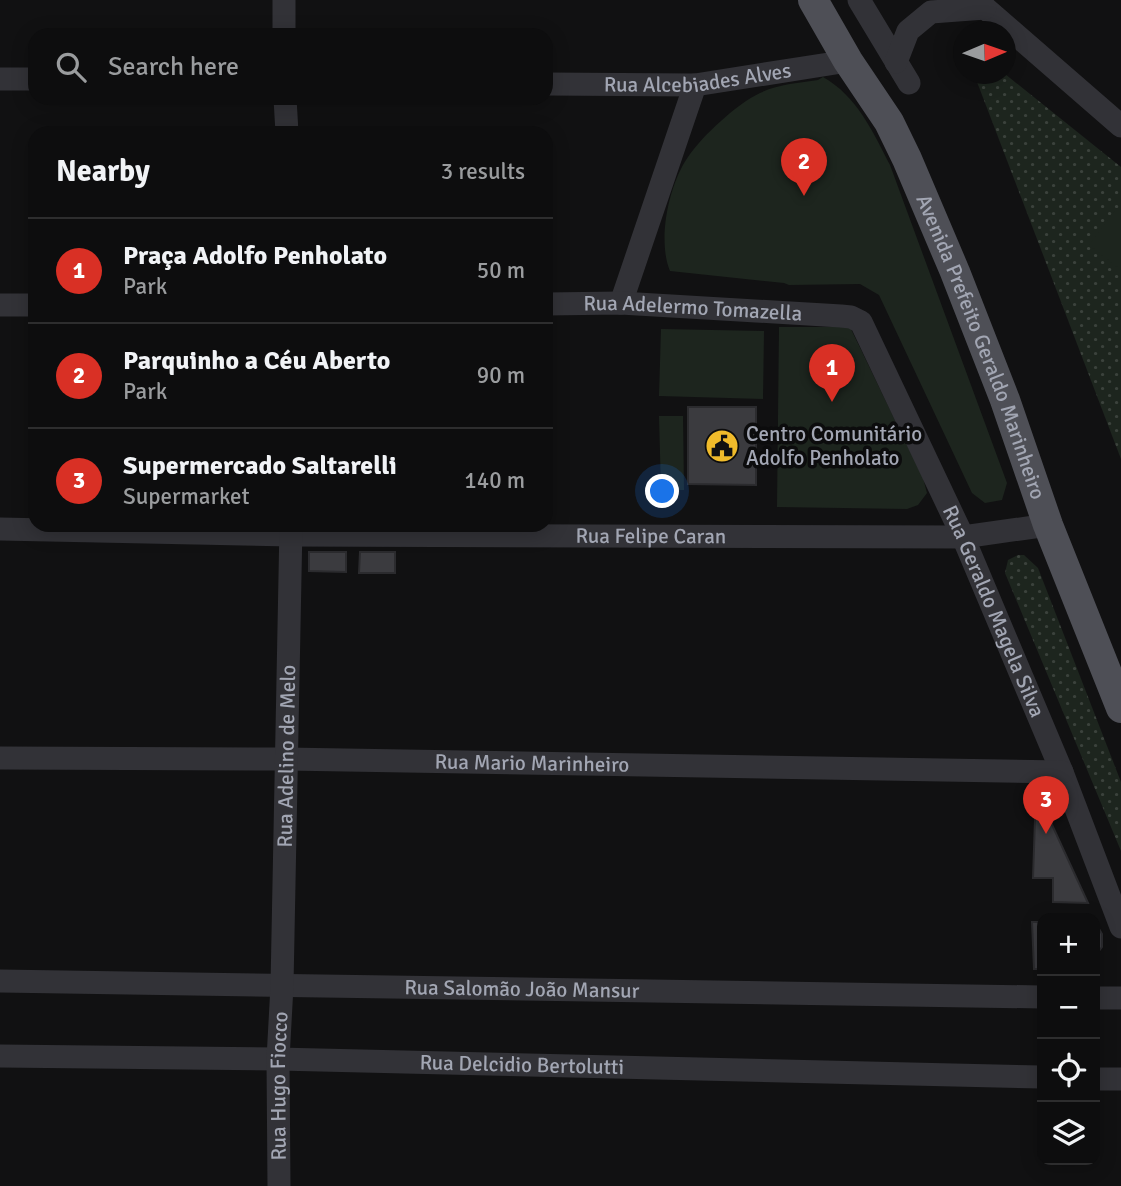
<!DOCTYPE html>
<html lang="en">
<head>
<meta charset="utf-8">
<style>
  body { margin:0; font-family:Signika,sans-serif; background:#1b1b1c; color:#f1f3f6 }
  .controls { position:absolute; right:21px; bottom:21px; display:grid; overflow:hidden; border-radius:14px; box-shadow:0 4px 18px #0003 }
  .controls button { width:63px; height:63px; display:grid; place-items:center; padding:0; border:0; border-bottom:2px solid #2d2d2e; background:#0d0d0e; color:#f1f3f6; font:35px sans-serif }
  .compass { position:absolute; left:953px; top:21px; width:63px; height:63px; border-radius:50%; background:#0d0d0e; box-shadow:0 4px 18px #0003; rotate:88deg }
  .you { position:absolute; left:663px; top:492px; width:24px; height:24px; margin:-18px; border:5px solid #fff; border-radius:50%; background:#1a73e8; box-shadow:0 0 0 10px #1a73e833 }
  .badge { display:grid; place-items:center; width:46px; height:46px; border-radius:50%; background:#d93025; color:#fff; font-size:23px; font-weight:700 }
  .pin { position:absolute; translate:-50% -58px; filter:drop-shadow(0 2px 4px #0008) }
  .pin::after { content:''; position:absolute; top:37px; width:24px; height:21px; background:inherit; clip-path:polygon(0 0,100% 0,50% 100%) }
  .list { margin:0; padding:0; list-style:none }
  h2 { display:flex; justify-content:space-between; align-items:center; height:91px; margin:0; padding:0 28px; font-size:30px }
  h2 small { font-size:23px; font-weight:400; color:#9a9c9e }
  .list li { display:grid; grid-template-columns:46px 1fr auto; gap:21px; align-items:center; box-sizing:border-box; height:105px; padding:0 28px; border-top:2px solid #2d2d2e }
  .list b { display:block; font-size:26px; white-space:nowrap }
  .list p { margin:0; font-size:23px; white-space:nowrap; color:#9a9c9e }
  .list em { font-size:23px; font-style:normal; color:#9a9c9e }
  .icon { flex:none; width:38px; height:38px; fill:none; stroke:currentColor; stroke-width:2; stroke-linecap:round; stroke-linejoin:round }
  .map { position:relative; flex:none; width:1121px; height:1186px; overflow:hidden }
  .search { position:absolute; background:#0d0d0e; box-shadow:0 4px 18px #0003; left:28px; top:28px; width:525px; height:77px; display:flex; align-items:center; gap:18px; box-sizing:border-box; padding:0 24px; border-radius:21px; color:#9a9c9e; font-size:26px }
  .panel { position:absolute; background:#0d0d0e; box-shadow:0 4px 18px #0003; left:28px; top:126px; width:525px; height:406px; border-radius:21px }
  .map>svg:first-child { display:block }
</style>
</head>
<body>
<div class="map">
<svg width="1121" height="1186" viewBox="0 0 1121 1186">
  <defs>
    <pattern id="grass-dots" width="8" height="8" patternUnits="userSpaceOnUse" patternTransform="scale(1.75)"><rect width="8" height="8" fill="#1d251e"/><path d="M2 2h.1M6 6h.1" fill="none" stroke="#3b423c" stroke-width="1.8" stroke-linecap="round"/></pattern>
  </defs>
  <rect width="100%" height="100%" fill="#111112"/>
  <g fill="url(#grass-dots)">
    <path d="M 974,74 L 1005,74 L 1121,167 L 1121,459 Z"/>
    <path d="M 1018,555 L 1024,555 L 1038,568 L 1121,782 L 1121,851 L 1005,573 L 1008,560 Z"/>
  </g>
  <g fill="#1d251e">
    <path d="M 823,77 C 857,96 873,132 890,165 L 1007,483 L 1002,500 L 985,503 L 972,493 L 879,295 L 860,284 L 789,285 L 784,283 L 670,271 C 657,240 669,184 688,157 C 702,136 738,103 760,93 C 778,84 799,83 818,80 Z"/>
    <path d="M 1117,208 L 1121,211 L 1121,270 L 1089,245 Z"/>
    <path d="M 779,327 L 850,327 L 923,478 L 927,493 L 918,505 L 907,509 L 777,507 Z"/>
    <path d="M 661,329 L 764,331 L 763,399 L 659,396 Z"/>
    <path d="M 659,416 L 683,416 L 684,490 L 661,490 Z"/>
  </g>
  <g fill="#3b3b3f" stroke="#2b2b2e" stroke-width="2">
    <path d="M 688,407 L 756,407 L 756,485 L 688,484 Z"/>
    <path d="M 309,552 L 346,552 L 346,572 L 309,571 Z"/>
    <path d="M 360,552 L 395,552 L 395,573 L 359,573 Z"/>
    <path d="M 1036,790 L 1088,903 L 1053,902 L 1053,878 L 1033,878 Z"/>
    <path d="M 1032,922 L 1042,922 L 1042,969 L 1034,969 Z"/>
    <path d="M 1095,922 L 1102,934 L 1102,947 L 1095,956 Z"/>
  </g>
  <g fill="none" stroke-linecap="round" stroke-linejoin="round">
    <g stroke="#323237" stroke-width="23">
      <path d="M 284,0 L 284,35"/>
      <path d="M 859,0 L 909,83"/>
      <path d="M 976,0 L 1121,126"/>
      <path d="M 896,62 L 908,31 L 931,12 L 985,8"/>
      <path d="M 0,79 L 35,79"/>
      <path id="s1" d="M 546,84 L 695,85 L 848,61"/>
      <path d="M 285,98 L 287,133"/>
      <path d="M 621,303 L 695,85"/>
      <path id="s2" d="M 546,304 L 621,303 L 841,316 L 851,317 L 861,322 L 963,537 L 1062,772 L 1121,927"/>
      <path d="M 0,305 L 35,305"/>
      <path id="s3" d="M 0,529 L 291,535 L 963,537 L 1048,525"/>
      <path id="s4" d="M 0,758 L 286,759 L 1062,772"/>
      <path id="s5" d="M 0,981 L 1042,997"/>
      <path d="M 1095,998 L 1121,998"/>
      <path id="s6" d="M 0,1056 L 278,1059 L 1042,1077"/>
      <path d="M 1095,1079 L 1121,1079"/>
      <path id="s7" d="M 279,1186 L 278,1059 L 282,986 L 291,525"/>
    </g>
    <path stroke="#4e4f56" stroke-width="30" id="s8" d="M 813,0 L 848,61 L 889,122 L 907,159 L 955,272 L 1005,400 L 1048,525 L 1121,708"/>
  </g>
  <defs>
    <symbol id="civic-disc" viewBox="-11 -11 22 22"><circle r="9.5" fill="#f0bb2b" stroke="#0c0c0d"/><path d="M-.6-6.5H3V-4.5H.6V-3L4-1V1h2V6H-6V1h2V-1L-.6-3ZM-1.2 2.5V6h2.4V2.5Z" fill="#111"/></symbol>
  </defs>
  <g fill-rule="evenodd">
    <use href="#civic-disc" x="703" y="427" width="38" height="38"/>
  </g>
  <g text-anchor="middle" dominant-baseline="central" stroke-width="7" stroke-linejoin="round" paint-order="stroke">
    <g font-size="21" fill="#a2a6b3" stroke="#0c0c0d">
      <text stroke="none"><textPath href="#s1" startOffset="152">Rua Alcebiades Alves</textPath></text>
      <text stroke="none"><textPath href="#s2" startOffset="147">Rua Adelermo Tomazella</textPath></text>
      <text stroke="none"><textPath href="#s8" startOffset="387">Avenida Prefeito Geraldo Marinheiro</textPath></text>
      <text stroke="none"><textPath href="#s3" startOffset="651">Rua Felipe Caran</textPath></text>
      <text stroke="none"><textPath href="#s2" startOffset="635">Rua Geraldo Magela Silva</textPath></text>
      <text stroke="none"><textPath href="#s7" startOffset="430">Rua Adelino de Melo</textPath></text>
      <text stroke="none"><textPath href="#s4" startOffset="532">Rua Mario Marinheiro</textPath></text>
      <text stroke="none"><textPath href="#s5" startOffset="522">Rua Salomão João Mansur</textPath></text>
      <text stroke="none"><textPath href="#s6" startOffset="522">Rua Delcidio Bertolutti</textPath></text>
      <text stroke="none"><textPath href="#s7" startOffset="100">Rua Hugo Fiocco</textPath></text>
    </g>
    <g font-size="21" fill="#a2a6b3" stroke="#0c0c0d" text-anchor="start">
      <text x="746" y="434">Centro Comunitário<tspan x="746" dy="24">Adolfo Penholato</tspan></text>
    </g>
  </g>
</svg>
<div class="controls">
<button>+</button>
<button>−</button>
<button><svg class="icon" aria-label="locate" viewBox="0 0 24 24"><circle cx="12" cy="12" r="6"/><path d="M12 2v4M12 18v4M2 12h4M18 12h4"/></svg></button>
<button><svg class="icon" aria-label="layers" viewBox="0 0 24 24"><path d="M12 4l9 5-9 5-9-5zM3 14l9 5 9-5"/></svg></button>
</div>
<svg class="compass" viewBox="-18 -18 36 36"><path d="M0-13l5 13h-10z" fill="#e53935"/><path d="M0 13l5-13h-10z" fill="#9a9c9e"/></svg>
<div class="you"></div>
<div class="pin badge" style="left:832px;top:402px">1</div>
<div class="pin badge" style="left:804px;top:196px">2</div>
<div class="pin badge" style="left:1046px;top:834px">3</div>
<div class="search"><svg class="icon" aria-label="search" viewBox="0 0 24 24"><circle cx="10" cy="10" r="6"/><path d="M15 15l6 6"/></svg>Search here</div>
<section class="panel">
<h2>Nearby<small>3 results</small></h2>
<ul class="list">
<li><span class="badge">1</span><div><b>Praça Adolfo Penholato</b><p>Park</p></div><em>50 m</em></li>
<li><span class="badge">2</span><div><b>Parquinho a Céu Aberto</b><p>Park</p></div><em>90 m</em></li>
<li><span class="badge">3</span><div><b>Supermercado Saltarelli</b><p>Supermarket</p></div><em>140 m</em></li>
</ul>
</section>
</div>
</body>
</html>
